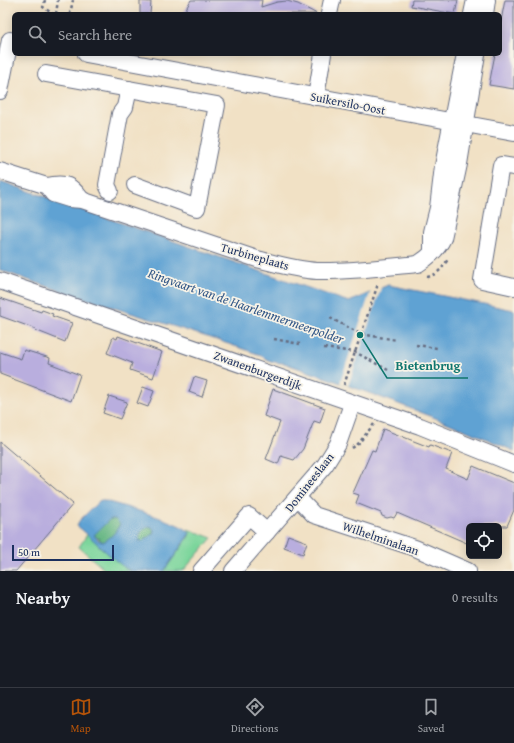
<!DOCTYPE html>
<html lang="en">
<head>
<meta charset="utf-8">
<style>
  body { margin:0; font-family:"Gentium Book Plus",serif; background:#20242c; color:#f1f3f6 }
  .controls { position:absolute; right:12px; bottom:12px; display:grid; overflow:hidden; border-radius:6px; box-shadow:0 2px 10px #0003 }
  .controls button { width:36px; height:36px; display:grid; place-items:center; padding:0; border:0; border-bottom:1px solid #363941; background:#171b24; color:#f1f3f6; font:20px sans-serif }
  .scale { position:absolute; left:12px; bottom:10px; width:102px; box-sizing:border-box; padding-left:4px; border:2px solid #1b2f5e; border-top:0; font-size:11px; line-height:14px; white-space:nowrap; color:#1b2f5e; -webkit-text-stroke:3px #f7f3e8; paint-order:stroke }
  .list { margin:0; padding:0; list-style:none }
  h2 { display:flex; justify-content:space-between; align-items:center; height:52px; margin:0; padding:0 16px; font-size:17px }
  h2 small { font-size:13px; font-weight:400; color:#9ea1a6 }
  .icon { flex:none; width:22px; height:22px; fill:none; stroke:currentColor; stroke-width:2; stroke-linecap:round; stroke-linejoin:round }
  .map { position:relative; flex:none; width:514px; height:571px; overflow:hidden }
  .search { position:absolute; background:#171b24; box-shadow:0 2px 10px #0003; left:12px; right:12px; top:12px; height:44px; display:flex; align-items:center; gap:10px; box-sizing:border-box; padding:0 14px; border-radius:6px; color:#9ea1a6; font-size:15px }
  .sheet { height:116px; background:#171b24 }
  nav { display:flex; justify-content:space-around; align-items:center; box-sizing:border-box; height:56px; border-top:1px solid #363941; background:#171b24; font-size:11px; color:#9ea1a6 }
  nav a { display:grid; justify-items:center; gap:2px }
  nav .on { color:#b45309 }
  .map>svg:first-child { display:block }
</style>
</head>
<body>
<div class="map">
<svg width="514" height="571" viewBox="0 0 514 571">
  <rect width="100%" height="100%" fill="#f7f3e8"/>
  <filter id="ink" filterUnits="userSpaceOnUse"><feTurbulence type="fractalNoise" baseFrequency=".025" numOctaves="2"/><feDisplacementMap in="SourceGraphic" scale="8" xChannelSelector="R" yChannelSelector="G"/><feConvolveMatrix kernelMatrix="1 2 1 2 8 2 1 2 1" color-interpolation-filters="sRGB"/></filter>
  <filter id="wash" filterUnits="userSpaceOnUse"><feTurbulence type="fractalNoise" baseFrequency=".012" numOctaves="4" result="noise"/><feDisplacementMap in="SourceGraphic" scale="16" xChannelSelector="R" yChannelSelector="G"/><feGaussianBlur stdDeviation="0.9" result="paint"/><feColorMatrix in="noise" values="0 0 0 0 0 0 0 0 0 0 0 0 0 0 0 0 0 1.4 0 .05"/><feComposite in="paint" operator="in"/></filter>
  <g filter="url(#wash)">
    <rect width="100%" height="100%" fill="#f1e1c5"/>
    <g fill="#7cd59b" stroke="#4c827c">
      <path d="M 188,529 L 212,538 L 183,571 L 164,571 L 188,538 L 190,533 Z"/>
      <path d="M 88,533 L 99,546 L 131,571 L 106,571 L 79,547 Z"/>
    </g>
    <g fill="#65b683" stroke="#407270">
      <path d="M 110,519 L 115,519 L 120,524 C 117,531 111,539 103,542 L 94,535 Z"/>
      <path d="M 151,526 L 154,530 L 153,534 L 143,541 L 139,541 C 139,532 143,528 151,526 Z"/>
    </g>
    <g fill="#5ea2d3" stroke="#3c6898" fill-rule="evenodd">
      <path d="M 0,181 L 349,302 L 388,285 L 514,310 L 514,451 C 439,417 361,390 284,363 C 275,363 267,361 261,355 C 175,325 86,301 0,270 Z"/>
      <path d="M 100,500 C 114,503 185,523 190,533 L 164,571 C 154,571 142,571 132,571 C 121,569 89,534 77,526 L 79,521 ZM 110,519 L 115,519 L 120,524 C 117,531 110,539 103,542 L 98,540 L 94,535 ZM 151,526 L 154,530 L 153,534 L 143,541 L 139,541 C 139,532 143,528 151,526 Z"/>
    </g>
    <path fill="#f1e1c5" d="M 382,285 L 348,386 L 340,383 L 371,290 Z"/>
    <g id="blocks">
      <g fill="#b9aede">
        <path d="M 191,0 L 262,0 L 261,7 L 277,2 L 287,1 L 298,4 L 317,14 L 183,14 Z"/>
        <path d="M 412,0 L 458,0 L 455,14 L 411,6 Z"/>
        <path d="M 505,0 L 514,0 L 514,89 L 489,85 L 495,54 L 500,54 L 500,26 Z"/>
        <path d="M 140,1 L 151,2 L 150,14 L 140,14 Z"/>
        <path d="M 0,298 L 41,312 L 42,310 L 53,314 L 52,316 L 72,323 L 65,342 L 35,330 L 36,329 L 0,316 Z"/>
        <path d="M 118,336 L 162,352 L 153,378 L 130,370 L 132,363 L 107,353 L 113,337 L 117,339 Z"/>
        <path d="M 24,350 L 50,358 L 49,363 L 80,375 L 71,401 L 0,374 L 0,352 L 21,359 Z"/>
        <path d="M 194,377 L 207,381 L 202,397 L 189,392 Z"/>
        <path d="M 143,387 L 154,391 L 148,407 L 137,403 Z"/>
        <path d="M 273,389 L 325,408 L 320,423 L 314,421 L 303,449 L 294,460 L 281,456 L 278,464 L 266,459 L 280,422 L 264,416 Z"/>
        <path d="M 109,396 L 127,402 L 120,419 L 103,413 Z"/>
        <path d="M 383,429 L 429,447 L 430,445 L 452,453 L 446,469 L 468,479 L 473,466 L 514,483 L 514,510 L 507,526 L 469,526 L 469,544 L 397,513 L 394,518 L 391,517 L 387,518 L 382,516 L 381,513 L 356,503 L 359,495 L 353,493 L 372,450 L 375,451 Z"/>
        <path d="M 0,442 L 73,504 L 16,571 L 0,571 Z"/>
        <path d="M 288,535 L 307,542 L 303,554 L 284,547 Z"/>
      </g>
    </g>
  </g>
  <g filter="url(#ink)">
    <use href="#blocks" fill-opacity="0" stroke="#666d82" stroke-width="1"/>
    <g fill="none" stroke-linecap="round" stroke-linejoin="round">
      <defs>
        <g id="minor">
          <path d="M 329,14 L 332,0"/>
          <path d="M 472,14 L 475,0"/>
          <path d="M 485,14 L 487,0"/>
          <path d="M 86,54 L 514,133"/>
          <path d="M 46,74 L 217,105 L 197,208 L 135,185"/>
          <path d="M 0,91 L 10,40 L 14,41"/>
          <path d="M 316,97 L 323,54"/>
          <path d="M 514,167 L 501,165 L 482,280 L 514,287"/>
          <path d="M 0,171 L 47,186 L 53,194 L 69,199 L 82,200 L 257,259 C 277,264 297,270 317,271 C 351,272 385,267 418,264 C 429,257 438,249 443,238 L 459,164 L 477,54"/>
          <path d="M 47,186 C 66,182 71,185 82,200"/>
          <path d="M 110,191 L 107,185 L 120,114 L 125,107 L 129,89"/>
          <path d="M 432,253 L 432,232 L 438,208 L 443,166 L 465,54"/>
          <path d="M 0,281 L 420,426 L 514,464"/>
          <path d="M 298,498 L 314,515 L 415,548 L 468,571"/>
          <path d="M 201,571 L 249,516 L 267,532"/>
          <path d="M 233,571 L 325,465 L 338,444 L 352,404"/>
        </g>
      </defs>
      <use href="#minor" stroke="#666d82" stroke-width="18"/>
      <g stroke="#666d82" stroke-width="2.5" stroke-dasharray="3 3" stroke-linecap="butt">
        <path d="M 45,0 L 43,7 L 53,14"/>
        <path d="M 56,14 L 58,0"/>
        <path d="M 70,14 L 73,0"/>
        <path d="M 427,277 C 437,275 443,268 448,259"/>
        <path d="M 330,318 L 361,334 L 397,340"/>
        <path d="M 274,339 L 300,344"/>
        <path d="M 416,345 L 437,348"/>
        <path d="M 324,348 L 355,352 L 388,370"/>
        <path d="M 352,448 L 358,444 L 374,424"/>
      </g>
      <use href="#minor" stroke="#fff" stroke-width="16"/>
      <path stroke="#666d82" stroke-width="2.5" stroke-dasharray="3 3" stroke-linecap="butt" d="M 344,385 L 378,284"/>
    </g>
  </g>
  <g text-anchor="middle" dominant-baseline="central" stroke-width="3.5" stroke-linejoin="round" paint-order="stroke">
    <g font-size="12" fill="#1b2f5e" stroke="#f7f3e8">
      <text transform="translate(348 103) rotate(11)">Suikersilo-Oost</text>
      <text transform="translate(255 256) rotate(16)">Turbineplaats</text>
      <text transform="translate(258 370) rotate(20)">Zwanenburgerdijk</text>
      <text transform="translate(309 482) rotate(-52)">Domineeslaan</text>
      <text transform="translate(381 538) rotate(19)">Wilhelminalaan</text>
    </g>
    <g font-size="13" font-style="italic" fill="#325787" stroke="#f7f3e8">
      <text transform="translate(246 306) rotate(19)">Ringvaart van de Haarlemmermeerpolder</text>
    </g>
  </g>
  <path fill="none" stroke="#0f766e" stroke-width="1.5" d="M360 335L387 378H468"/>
  <circle fill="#0f766e" stroke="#f7f3e8" stroke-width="1.5" cx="360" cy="335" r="4"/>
  <g font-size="13" text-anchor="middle" font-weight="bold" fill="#0f766e" stroke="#f7f3e8" stroke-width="3.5" stroke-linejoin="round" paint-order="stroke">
    <text x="428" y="370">Bietenbrug</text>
  </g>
</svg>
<div class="controls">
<button><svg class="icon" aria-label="locate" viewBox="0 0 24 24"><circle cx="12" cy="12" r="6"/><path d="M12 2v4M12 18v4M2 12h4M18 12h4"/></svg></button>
</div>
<div class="scale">50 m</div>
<div class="search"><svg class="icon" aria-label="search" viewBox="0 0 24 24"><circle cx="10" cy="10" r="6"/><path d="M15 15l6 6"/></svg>Search here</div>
</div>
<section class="sheet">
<h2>Nearby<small>0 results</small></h2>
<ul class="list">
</ul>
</section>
<nav>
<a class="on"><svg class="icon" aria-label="map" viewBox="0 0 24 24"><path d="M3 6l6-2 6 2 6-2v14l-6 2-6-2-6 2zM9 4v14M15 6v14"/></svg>Map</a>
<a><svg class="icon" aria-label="directions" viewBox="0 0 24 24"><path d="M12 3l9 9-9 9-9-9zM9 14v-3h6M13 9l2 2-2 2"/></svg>Directions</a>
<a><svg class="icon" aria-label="saved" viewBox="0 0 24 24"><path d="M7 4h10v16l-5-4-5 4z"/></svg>Saved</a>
</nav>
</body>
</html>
